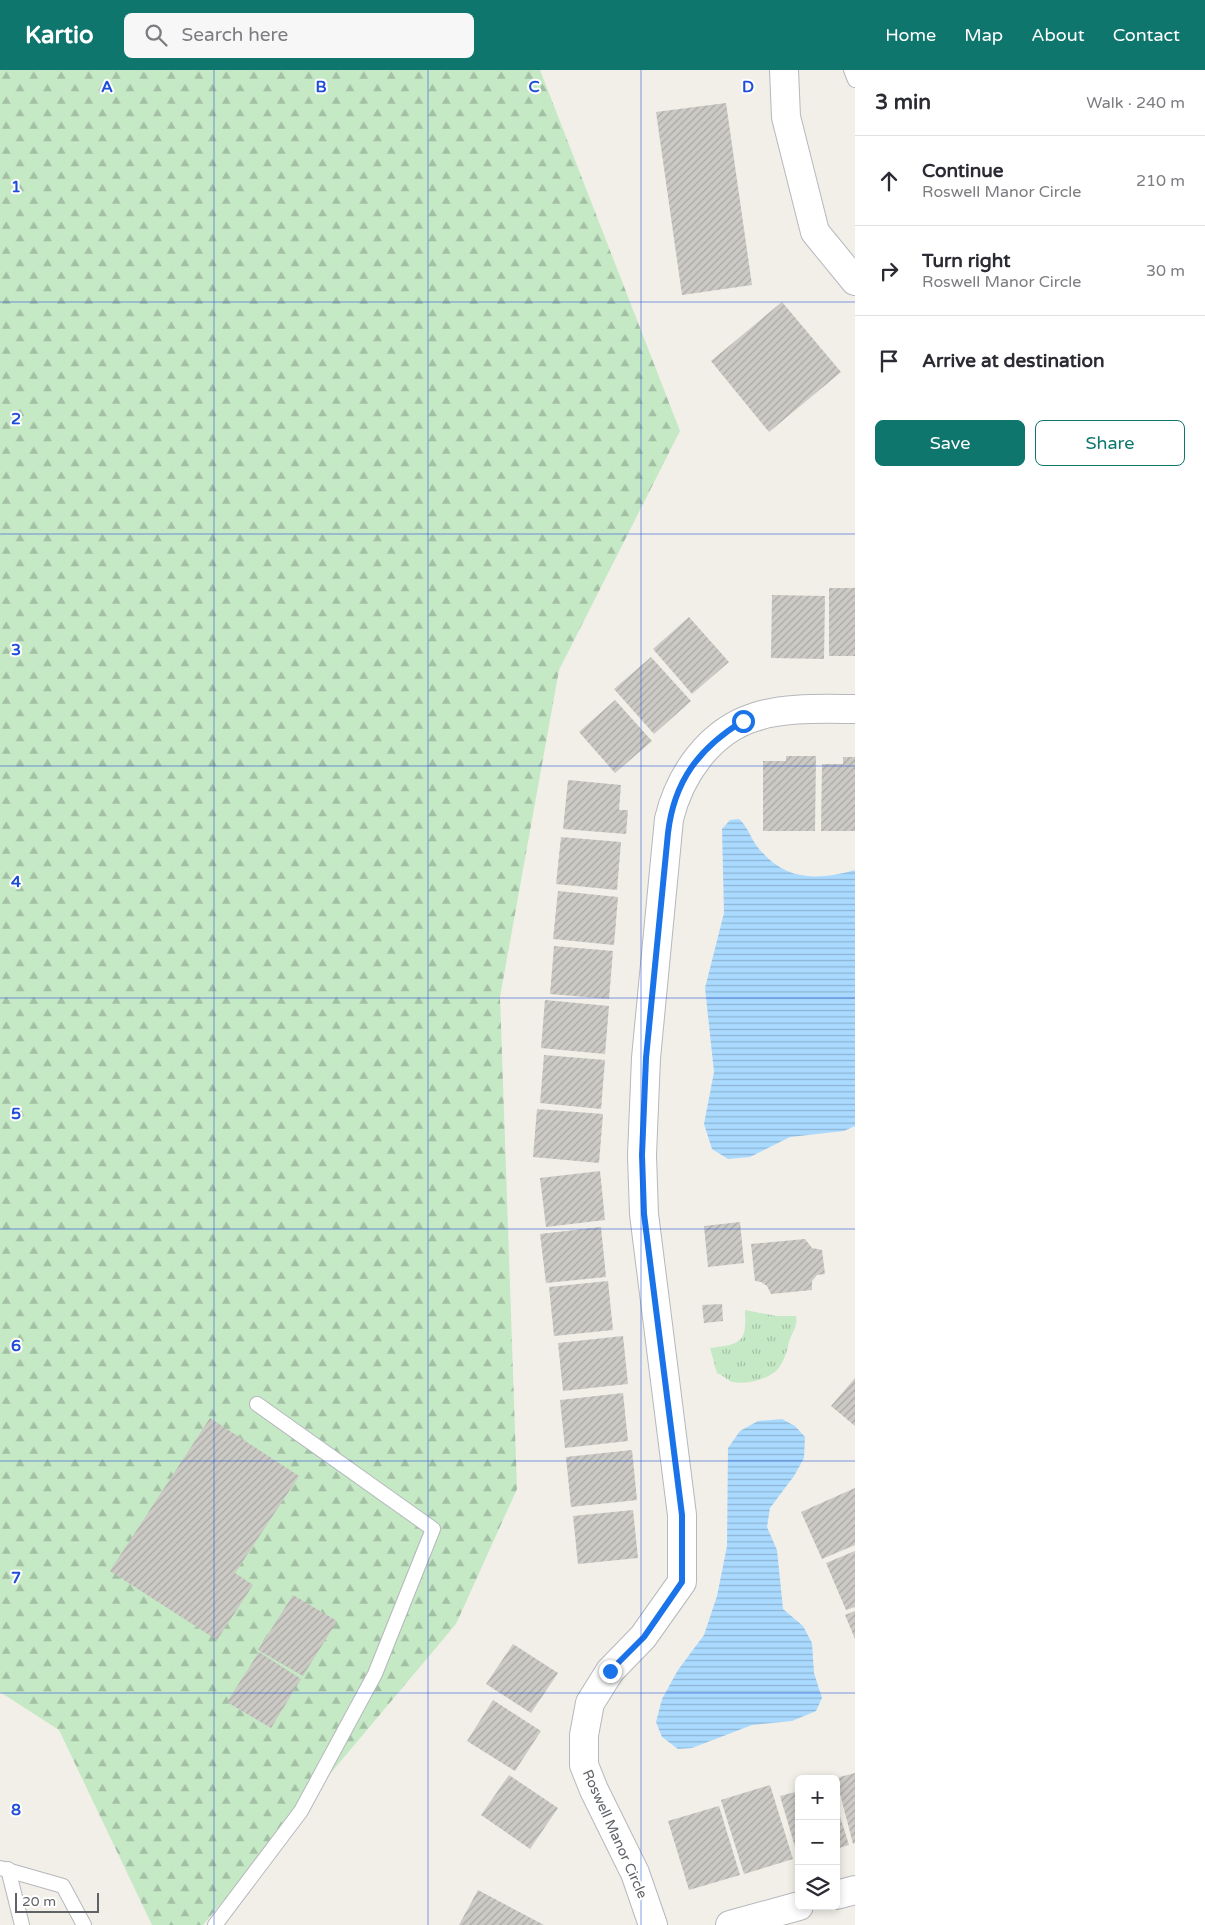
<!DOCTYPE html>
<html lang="en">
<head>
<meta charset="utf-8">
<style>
  body { margin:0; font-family:"Varela Round",sans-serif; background:#f7f7f7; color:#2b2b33 }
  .controls { position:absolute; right:15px; bottom:15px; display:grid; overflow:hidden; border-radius:8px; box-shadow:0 2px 8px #0003 }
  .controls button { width:45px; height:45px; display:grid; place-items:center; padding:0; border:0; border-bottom:1px solid #e1e1e2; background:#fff; color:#2b2b33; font:25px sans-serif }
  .scale { position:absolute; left:15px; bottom:12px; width:84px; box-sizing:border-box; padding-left:5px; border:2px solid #5f6368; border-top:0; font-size:14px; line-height:18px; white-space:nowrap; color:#5f6368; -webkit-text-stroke:4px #fff; paint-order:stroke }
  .stop { position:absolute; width:15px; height:15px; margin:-11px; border:4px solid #1a73e8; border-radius:50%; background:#fff }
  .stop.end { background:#1a73e8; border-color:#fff; box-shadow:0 1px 5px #0008 }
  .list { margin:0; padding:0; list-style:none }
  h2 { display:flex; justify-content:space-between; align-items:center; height:65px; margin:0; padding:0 20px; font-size:21px }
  h2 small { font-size:16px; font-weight:400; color:#7c7c81 }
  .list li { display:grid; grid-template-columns:32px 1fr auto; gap:15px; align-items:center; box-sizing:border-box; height:90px; padding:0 20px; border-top:1px solid #e1e1e2 }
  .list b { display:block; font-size:19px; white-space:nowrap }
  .list p { margin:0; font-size:16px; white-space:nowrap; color:#7c7c81 }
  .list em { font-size:16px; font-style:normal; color:#7c7c81 }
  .actions { display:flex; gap:10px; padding:15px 20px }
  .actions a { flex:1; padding:11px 0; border:1px solid #0f766e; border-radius:8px; text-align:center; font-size:18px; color:#0f766e }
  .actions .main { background:#0f766e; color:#fff }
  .icon { flex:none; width:28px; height:28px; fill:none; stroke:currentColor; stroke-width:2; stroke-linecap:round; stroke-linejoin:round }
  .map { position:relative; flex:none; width:855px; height:1855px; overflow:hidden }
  header { display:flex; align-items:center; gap:30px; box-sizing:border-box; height:70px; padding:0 25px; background:#0f766e; color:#fff }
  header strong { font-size:24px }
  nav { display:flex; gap:28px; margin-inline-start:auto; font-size:18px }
  .search { width:350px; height:45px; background:#f7f7f7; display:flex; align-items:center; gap:12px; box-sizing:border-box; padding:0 18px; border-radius:8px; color:#7c7c81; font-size:19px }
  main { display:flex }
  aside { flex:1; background:#fff }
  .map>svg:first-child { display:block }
</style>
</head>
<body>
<header>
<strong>Kartio</strong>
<div class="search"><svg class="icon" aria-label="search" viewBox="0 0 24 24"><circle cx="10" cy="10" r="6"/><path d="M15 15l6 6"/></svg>Search here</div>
<nav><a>Home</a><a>Map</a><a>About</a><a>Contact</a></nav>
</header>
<main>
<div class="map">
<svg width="855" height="1855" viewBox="0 0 855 1855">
  <defs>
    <pattern id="grass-tufts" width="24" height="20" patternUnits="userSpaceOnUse" patternTransform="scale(1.25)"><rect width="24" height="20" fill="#c5e8c5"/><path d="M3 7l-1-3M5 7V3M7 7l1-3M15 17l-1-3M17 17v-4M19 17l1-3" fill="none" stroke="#a3c0a4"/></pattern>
    <pattern id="forest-firs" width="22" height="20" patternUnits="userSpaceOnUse" patternTransform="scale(1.25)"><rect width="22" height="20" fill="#c5e8c5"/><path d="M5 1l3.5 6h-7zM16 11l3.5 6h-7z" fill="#a3c0a4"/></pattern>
    <pattern id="water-rules" width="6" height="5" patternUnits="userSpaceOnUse" patternTransform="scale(1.25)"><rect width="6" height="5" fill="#aadaff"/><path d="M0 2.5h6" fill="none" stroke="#8eb4d2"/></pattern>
    <pattern id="building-hatch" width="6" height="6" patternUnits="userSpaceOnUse" patternTransform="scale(1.25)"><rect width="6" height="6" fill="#cccac5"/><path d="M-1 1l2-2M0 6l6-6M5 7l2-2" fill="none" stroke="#a9a8a4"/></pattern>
  </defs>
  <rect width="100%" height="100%" fill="#f1efe8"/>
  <path fill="url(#grass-tufts)" d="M 745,1240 L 776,1246 L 796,1246 C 798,1256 792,1262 789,1272 C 787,1281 784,1292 777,1300 C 768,1309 746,1315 733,1312 C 728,1311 723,1305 717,1303 L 710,1278 C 741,1274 747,1273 745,1240 Z"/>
  <path fill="url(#forest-firs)" d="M 0,0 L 540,0 L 680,361 L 559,600 L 500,927 L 517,1419 L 456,1554 L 203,1855 L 152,1855 L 59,1660 L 0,1622 Z"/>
  <g fill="url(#water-rules)">
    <path d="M 739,749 C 747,756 750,766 756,775 C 783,811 815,811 855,800 L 855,1056 L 844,1061 L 790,1067 L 750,1087 L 728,1089 L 712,1079 L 704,1054 L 714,1002 L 705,918 L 724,843 L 722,759 L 730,750 Z"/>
    <path d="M 782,1349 L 795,1356 L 805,1367 L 804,1388 L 794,1406 L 770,1438 L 767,1457 L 777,1480 L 783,1539 L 803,1556 L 812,1573 L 814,1603 L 822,1628 L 816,1641 L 792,1651 L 752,1655 L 692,1678 L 678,1679 L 662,1667 L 656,1652 L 662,1629 L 678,1600 L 704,1565 L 717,1526 L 727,1476 L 728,1378 L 740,1361 L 758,1351 Z"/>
  </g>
  <g fill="url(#building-hatch)">
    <path d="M 726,33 L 752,215 L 682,225 L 656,42 Z"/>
    <path d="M 782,232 L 841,302 L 769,362 L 711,291 Z"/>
    <rect x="829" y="518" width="26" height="68"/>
    <path d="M 772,525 L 825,526 L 824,589 L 771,588 Z"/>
    <path d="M 689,547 L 729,592 L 692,624 L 653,579 Z"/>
    <path d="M 651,587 L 691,631 L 654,664 L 614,619 Z"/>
    <path d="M 615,630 L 652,671 L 615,703 L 579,662 Z"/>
    <path d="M 786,686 L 816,686 L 815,761 L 763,761 L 763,691 L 786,691 Z"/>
    <path d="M 843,687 L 855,687 L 855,761 L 821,761 L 822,694 L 843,694 Z"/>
    <path d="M 568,710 L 621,715 L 619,740 L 628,740 L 626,764 L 563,759 Z"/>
    <path d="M 561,767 L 621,772 L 617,820 L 556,814 Z"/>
    <path d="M 558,821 L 618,827 L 614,875 L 553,869 Z"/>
    <path d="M 554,876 L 613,881 L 609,929 L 550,924 Z"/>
    <path d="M 545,930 L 609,936 L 605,984 L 541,978 Z"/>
    <path d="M 544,985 L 605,990 L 601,1039 L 540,1033 Z"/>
    <path d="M 537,1039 L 603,1044 L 599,1093 L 533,1087 Z"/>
    <path d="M 600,1101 L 605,1150 L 546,1157 L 540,1108 Z"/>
    <path d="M 740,1152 L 744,1193 L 708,1197 L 704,1156 Z"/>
    <path d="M 601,1157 L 606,1207 L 546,1213 L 540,1164 Z"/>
    <path d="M 805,1169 L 812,1178 L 822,1180 L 825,1204 L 817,1205 L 812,1211 L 812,1220 L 771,1224 L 767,1216 L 761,1212 L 755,1211 L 751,1174 Z"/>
    <path d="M 608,1211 L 613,1260 L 554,1266 L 549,1217 Z"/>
    <path d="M 722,1234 L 723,1251 L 704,1253 L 702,1235 Z"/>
    <path d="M 623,1266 L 628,1314 L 563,1321 L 558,1273 Z"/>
    <path d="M 855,1308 L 855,1356 L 831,1336 Z"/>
    <path d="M 623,1323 L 628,1371 L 565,1378 L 560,1330 Z"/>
    <path d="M 210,1348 L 299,1406 L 235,1503 L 253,1515 L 217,1570 L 110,1501 Z"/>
    <path d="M 632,1380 L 637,1430 L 571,1437 L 566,1387 Z"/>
    <path d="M 855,1418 L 855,1475 L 822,1489 L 801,1442 Z"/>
    <path d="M 633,1440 L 638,1488 L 578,1494 L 573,1446 Z"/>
    <path d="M 855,1481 L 855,1537 L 846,1540 L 826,1493 Z"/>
    <path d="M 293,1525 L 337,1551 L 303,1606 L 258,1580 Z"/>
    <path d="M 855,1541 L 855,1569 L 845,1545 Z"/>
    <path d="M 513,1574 L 558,1603 L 531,1643 L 486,1614 Z"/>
    <path d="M 259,1582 L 301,1609 L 271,1658 L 227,1632 Z"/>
    <path d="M 493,1630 L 541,1661 L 515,1701 L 467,1671 Z"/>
    <path d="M 855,1703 L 855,1773 L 853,1774 L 836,1708 Z"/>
    <path d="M 509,1705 L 558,1738 L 530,1779 L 481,1745 Z"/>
    <path d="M 770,1715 L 793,1789 L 744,1804 L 721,1730 Z"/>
    <path d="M 799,1721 L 799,1787 L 798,1787 L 780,1726 Z"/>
    <path d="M 836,1734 L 849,1775 L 836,1779 Z"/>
    <path d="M 719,1736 L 740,1805 L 689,1820 L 668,1751 Z"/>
    <path d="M 478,1820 L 544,1855 L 459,1855 Z"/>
  </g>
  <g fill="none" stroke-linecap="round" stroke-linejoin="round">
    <defs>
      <g id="lane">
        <path d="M 851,0 L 855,10"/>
        <path d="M 0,1798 L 63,1816 L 84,1855"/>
        <path d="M 8,1799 L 22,1855"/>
        <path d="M 215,1855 L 301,1741 L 375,1604 L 433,1459 L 257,1334"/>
      </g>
      <g id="street">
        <path d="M 784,0 L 786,47 L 815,162 L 855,211"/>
        <path d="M 836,1825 L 855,1820"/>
        <path d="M 653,1855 L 635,1803 L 594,1720 L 584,1695 L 584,1665 L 590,1633 L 610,1601 L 643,1567 L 682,1512 L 682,1445 L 644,1144 L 642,1085 L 646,988 L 669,749 C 680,704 710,661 755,647 C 784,637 824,639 855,639"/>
        <path d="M 730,1855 L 799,1836"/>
      </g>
    </defs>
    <use href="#lane" stroke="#b5b8bc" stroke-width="16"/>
    <use href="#street" stroke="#b5b8bc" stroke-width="30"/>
    <use href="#lane" stroke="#fff" stroke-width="14"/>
    <use href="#street" stroke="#fff" stroke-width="28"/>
  </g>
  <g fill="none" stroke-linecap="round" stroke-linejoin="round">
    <path stroke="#1a73e8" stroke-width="6" d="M 610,1601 L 644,1567 L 682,1512 L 682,1445 L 644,1144 L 642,1085 L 646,988 L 668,763 C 674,711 699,678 743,651"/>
  </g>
  <path fill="none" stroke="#1d4ed8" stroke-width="1" stroke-opacity="0.55" d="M 214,0 L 214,1855M 428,0 L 428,1855M 641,0 L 641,1855M 0,232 L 855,232M 0,464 L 855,464M 0,696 L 855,696M 0,928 L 855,928M 0,1159 L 855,1159M 0,1391 L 855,1391M 0,1623 L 855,1623"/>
  <g text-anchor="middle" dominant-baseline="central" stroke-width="4" stroke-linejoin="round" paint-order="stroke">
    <g font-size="14" fill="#5f6368" stroke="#fff">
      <text transform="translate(615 1764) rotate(66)">Roswell Manor Circle</text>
    </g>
  </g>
  <g font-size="16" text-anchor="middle" font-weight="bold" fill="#1d4ed8" stroke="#fff" stroke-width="4" stroke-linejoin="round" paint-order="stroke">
    <text x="107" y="22">A</text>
    <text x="321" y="22">B</text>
    <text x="534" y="22">C</text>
    <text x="748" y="22">D</text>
    <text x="16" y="122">1</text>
    <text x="16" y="354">2</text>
    <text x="16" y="585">3</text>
    <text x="16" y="817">4</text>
    <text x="16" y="1049">5</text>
    <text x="16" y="1281">6</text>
    <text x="16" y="1513">7</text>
    <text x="16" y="1745">8</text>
  </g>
</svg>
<div class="controls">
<button>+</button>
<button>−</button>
<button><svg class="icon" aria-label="layers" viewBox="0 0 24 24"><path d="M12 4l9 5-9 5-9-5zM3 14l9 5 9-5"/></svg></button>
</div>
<div class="scale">20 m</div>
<div class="stop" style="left:743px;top:651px"></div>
<div class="stop end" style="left:610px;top:1601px"></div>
</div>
<aside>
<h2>3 min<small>Walk · 240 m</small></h2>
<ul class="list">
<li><svg class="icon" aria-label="ahead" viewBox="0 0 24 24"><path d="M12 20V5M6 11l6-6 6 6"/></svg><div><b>Continue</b><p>Roswell Manor Circle</p></div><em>210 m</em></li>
<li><svg class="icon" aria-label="right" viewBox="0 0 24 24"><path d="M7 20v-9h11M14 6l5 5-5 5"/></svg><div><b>Turn right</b><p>Roswell Manor Circle</p></div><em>30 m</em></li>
<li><svg class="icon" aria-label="arrive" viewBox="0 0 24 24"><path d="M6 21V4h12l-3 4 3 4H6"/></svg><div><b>Arrive at destination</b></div></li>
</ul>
<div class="actions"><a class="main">Save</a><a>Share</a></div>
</aside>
</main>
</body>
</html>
